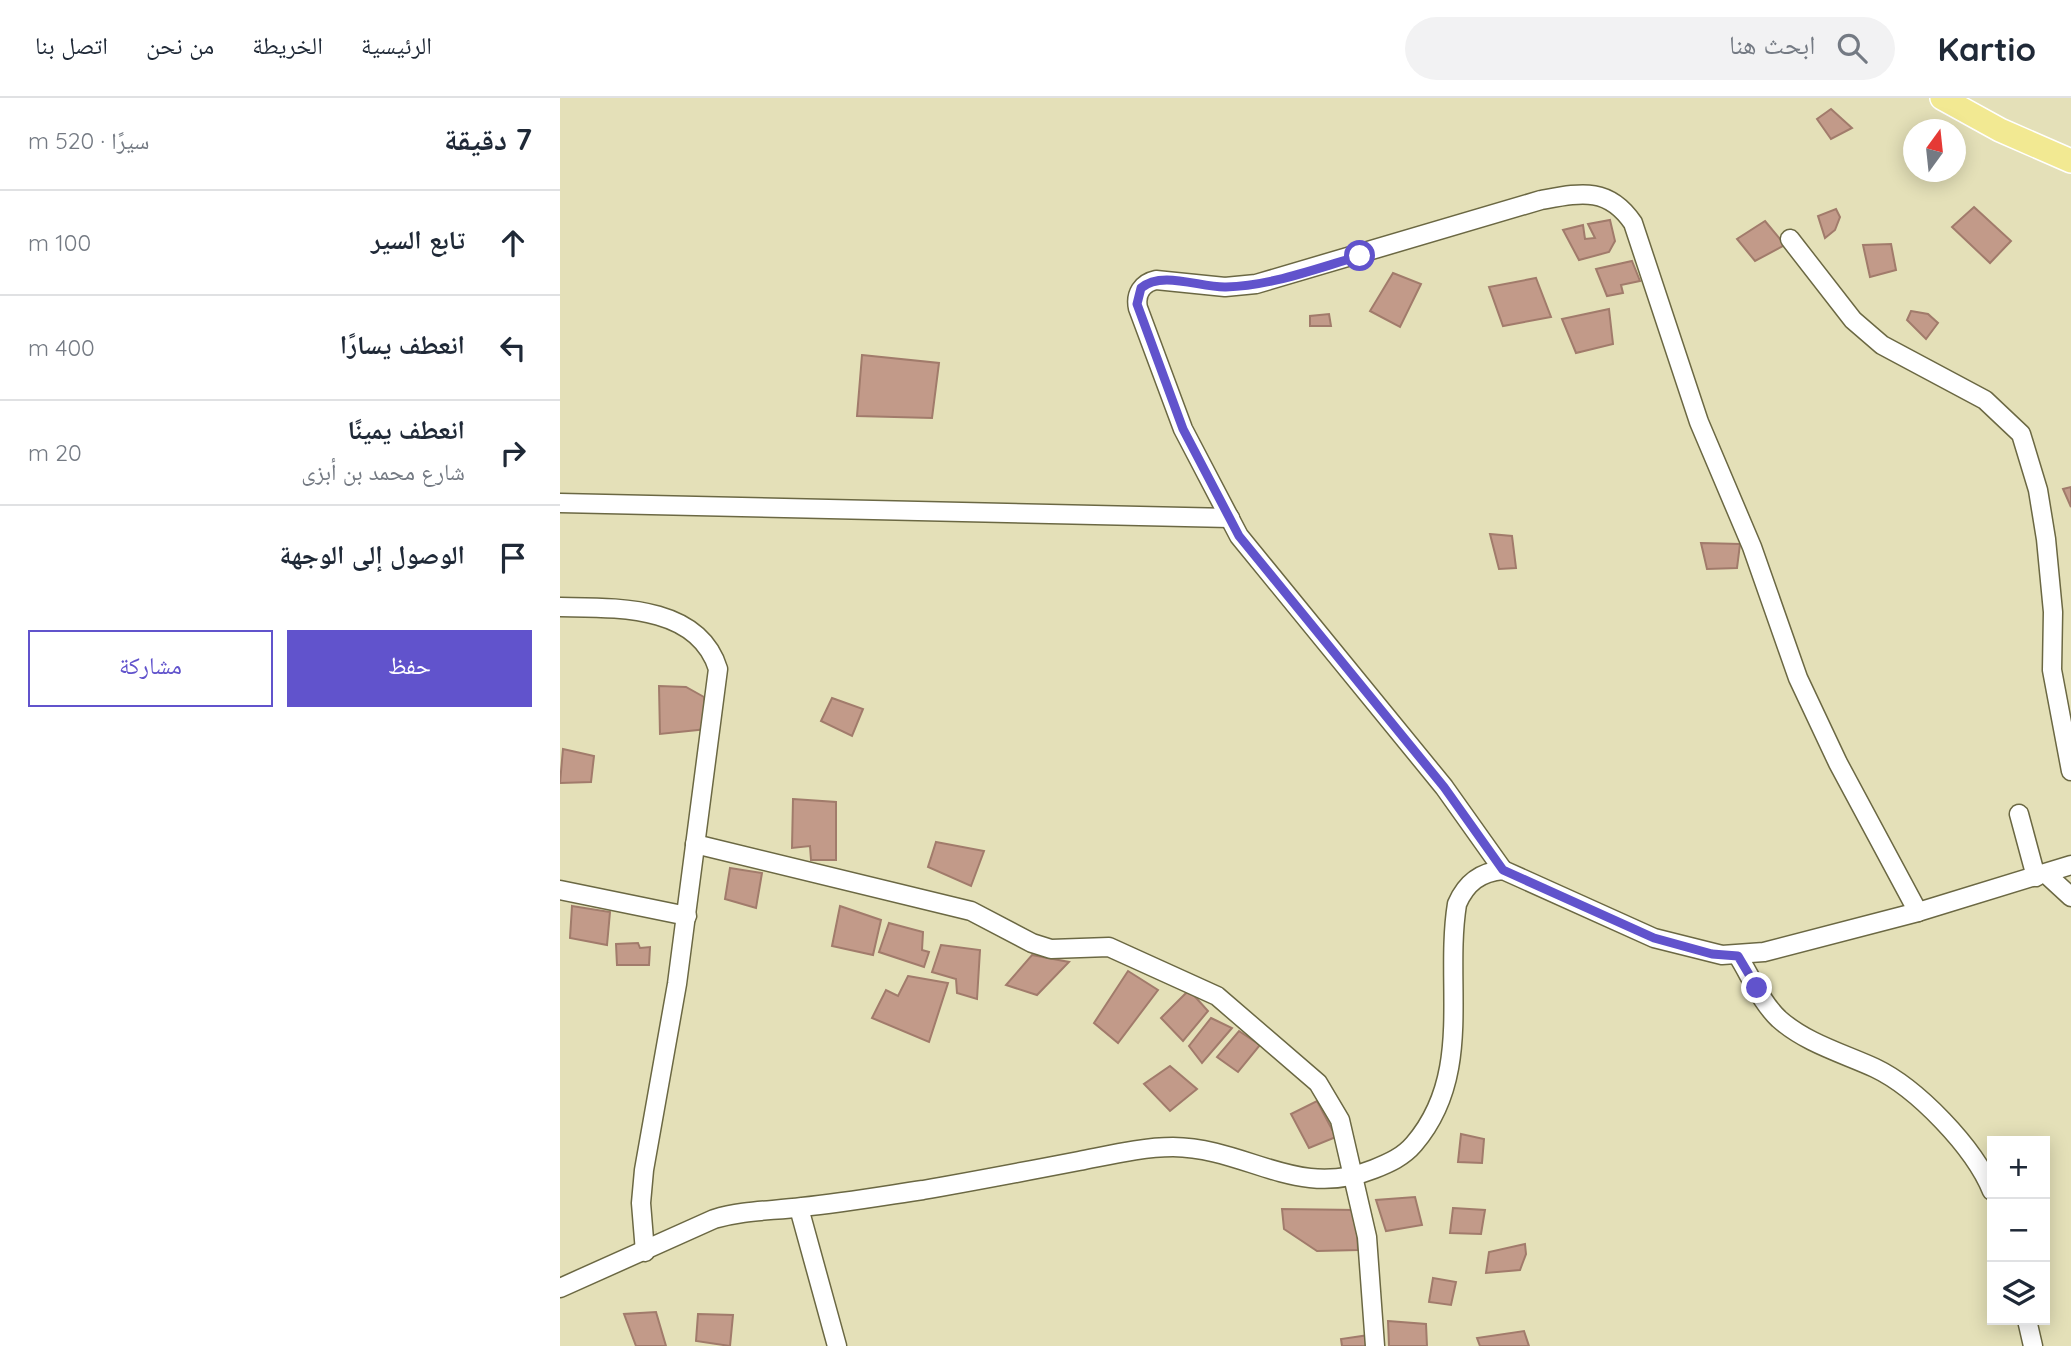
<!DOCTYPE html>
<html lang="ar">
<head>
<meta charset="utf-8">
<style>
  body { margin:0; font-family:Quicksand,"Noto Naskh Arabic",sans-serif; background:#f2f2f3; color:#1f2937; direction:rtl }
  .controls { position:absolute; right:21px; bottom:21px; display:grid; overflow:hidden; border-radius:0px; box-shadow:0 4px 18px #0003 }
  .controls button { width:63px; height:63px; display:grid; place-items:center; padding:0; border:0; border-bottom:2px solid #e0e1e3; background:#fff; color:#1f2937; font:35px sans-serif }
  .compass { position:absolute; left:1343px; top:21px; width:63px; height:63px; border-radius:50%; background:#fff; box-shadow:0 4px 18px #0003; rotate:15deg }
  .stop { position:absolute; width:21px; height:21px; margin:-16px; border:5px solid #6153cc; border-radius:50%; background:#fff }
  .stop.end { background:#6153cc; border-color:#fff; box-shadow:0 2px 7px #0008 }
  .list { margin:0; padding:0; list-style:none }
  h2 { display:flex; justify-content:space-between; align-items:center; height:91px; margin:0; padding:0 28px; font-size:30px }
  h2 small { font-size:23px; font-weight:400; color:#747a83 }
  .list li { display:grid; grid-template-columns:46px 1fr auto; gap:21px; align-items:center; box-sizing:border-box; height:105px; padding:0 28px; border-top:2px solid #e0e1e3 }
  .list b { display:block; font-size:26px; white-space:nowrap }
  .list p { margin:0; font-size:23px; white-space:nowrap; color:#747a83 }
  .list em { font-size:23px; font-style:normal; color:#747a83 }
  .actions { display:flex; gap:14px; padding:21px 28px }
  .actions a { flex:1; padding:16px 0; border:2px solid #6153cc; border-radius:0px; text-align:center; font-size:24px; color:#6153cc }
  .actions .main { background:#6153cc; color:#fff }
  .icon { flex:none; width:38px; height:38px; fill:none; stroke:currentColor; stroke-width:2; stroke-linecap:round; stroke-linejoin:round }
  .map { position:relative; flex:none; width:1511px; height:1248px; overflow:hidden; direction:ltr }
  header { display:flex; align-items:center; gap:42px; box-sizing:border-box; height:98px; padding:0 35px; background:#fff; border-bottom:2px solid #e0e1e3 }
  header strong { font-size:33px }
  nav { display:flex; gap:38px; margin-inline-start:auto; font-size:24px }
  .search { width:490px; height:63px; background:#f2f2f3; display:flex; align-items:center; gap:18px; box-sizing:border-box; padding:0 24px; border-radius:38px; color:#747a83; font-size:26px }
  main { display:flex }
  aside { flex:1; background:#fff }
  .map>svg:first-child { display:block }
</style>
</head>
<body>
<header>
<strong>Kartio</strong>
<div class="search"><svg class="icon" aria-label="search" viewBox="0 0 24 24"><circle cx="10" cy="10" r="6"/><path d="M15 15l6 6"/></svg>ابحث هنا</div>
<nav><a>الرئيسية</a><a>الخريطة</a><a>من نحن</a><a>اتصل بنا</a></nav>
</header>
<main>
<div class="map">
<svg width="1511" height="1248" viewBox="0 0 1511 1248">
  <rect width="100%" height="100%" fill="#e4e0b8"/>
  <g fill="#c29a89" stroke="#a17b6b" stroke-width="2">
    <path d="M 1271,11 L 1292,30 L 1271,41 L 1257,21 Z"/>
    <path d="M 1414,109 L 1451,143 L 1430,165 L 1392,129 Z"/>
    <path d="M 1276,111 L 1280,119 L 1275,132 L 1265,140 L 1258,118 Z"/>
    <path d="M 1050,122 L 1055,143 L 1049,154 L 1019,162 L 1003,132 L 1023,127 L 1025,141 L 1035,140 L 1028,126 Z"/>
    <path d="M 1205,123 L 1225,147 L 1195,163 L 1177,141 Z"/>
    <path d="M 1331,146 L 1336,172 L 1310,179 L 1303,147 Z"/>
    <path d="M 1072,163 L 1080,183 L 1061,187 L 1063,195 L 1047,198 L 1036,171 Z"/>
    <path d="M 833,175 L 861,186 L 840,229 L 810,213 Z"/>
    <path d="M 976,180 L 991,219 L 943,228 L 929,189 Z"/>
    <path d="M 1049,211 L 1053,246 L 1016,255 L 1002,221 Z"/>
    <path d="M 1351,213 L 1368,216 L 1378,225 L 1366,241 L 1347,222 Z"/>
    <path d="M 769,216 L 771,228 L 750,228 L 750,218 Z"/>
    <path d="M 302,257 L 379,265 L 372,320 L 297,318 Z"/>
    <path d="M 1511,389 L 1511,409 L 1503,391 Z"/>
    <path d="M 930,436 L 952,438 L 956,470 L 939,471 Z"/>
    <path d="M 1141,445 L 1180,446 L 1177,470 L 1147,471 Z"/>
    <path d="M 99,588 L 126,589 L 144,599 L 147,631 L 100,636 Z"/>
    <path d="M 272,600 L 303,611 L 292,638 L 261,623 Z"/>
    <path d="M 3,651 L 34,658 L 31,684 L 0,685 Z"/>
    <path d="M 233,701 L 276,704 L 276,762 L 251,762 L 250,748 L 232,750 Z"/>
    <path d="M 376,744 L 424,753 L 411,788 L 368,769 Z"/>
    <path d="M 170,770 L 202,775 L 196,810 L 165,801 Z"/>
    <path d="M 12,808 L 50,814 L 47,847 L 10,840 Z"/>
    <path d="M 280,808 L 321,822 L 313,857 L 272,848 Z"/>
    <path d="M 329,825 L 363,834 L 362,852 L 369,854 L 364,869 L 319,854 Z"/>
    <path d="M 78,845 L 80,850 L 90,849 L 89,867 L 57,867 L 56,846 Z"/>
    <path d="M 381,847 L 420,852 L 417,901 L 397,895 L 396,881 L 372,874 Z"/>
    <path d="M 472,857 L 509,864 L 477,897 L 446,887 Z"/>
    <path d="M 568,873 L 598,892 L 558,945 L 534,925 Z"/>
    <path d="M 348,878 L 388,885 L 369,944 L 312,920 L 326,892 L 338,898 Z"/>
    <path d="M 629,892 L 648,913 L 623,943 L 601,920 Z"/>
    <path d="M 651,920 L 672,930 L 642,965 L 629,948 Z"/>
    <path d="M 679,933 L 700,947 L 678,974 L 657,959 Z"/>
    <path d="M 610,968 L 637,991 L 610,1013 L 584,986 Z"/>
    <path d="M 757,1003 L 776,1039 L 749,1050 L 731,1016 Z"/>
    <path d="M 901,1036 L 924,1041 L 922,1065 L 898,1064 Z"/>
    <path d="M 855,1099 L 862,1127 L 826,1133 L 816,1102 Z"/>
    <path d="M 893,1110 L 925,1112 L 921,1136 L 890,1135 Z"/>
    <path d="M 722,1111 L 796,1112 L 798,1152 L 757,1153 L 724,1131 Z"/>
    <path d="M 965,1146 L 966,1156 L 960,1172 L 926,1175 L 929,1154 Z"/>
    <path d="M 873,1180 L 896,1184 L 891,1207 L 869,1204 Z"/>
    <path d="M 96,1214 L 106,1248 L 76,1248 L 64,1216 Z"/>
    <path d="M 138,1216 L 173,1217 L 170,1248 L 136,1243 Z"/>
    <path d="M 828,1223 L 866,1226 L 867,1248 L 829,1248 Z"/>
    <path d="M 964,1233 L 969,1248 L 920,1248 L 917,1240 Z"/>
    <path d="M 809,1237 L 808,1248 L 782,1248 L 781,1241 Z"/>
  </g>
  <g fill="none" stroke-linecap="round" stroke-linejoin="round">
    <defs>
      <g id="minor">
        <path d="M 1230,141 L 1293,222 L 1322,247 L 1425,302 L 1461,336 L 1478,392 L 1486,441 L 1493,514 L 1492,572 L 1511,673"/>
        <path d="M 0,405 L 670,420"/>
        <path d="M 0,509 C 54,510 138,506 158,571 L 117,886 L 84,1072 L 81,1105 L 85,1154"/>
        <path d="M 1459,716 L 1476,779"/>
        <path d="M 135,746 L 411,813 L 472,845 L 491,851 L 549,849 L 657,898 L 758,985 L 780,1022 L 807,1139 L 815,1248"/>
        <path d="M 943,772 L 884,689 L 679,438 L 623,331 L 578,210 C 575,196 582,185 596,182 L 665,189 L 696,186 L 981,102 C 1020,95 1048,88 1073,125 L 1139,324 L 1192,449 L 1238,580 L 1278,665 L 1358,814"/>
        <path d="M 1486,776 L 1511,799"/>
        <path d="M 0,792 L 127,818"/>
        <path d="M 1178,858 C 1191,879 1201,904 1219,921 C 1246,945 1282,955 1315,970 C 1357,990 1414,1049 1432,1093"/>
        <path d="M 239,1110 L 277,1248"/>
        <path d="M 0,1190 L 154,1121 C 184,1112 212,1113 242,1109 C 283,1105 323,1098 363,1092 C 415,1083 467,1073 519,1063 C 550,1057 582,1049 613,1049 C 688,1050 737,1102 814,1071 C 829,1065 843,1059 854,1046 C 914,976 884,887 897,806 C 906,785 920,774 943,772 L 1094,840 L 1162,857 L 1204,854 L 1358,814 L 1511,767"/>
        <path d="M 1467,1222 L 1473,1248"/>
      </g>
      <path id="major" d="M 1382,0 L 1440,32 L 1511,63"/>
    </defs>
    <use href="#minor" stroke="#6b6843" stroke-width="21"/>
    <use href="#major" stroke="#fff" stroke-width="26"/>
    <use href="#minor" stroke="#fff" stroke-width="18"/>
    <use href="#major" stroke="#f2e992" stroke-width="23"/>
  </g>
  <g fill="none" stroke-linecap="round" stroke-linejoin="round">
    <path stroke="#6153cc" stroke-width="9" d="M 800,158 C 757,170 711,188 666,189 C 641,190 602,172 581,190 L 577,206 L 623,331 L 679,438 L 884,689 L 943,772 L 1094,840 L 1152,856 L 1178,858 L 1197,890"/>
  </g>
</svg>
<div class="controls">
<button>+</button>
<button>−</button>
<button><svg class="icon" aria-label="layers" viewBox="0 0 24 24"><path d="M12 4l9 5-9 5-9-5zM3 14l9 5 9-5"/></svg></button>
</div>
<svg class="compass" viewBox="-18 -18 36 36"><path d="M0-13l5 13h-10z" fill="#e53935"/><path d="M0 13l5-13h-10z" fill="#747a83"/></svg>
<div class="stop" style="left:800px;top:158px"></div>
<div class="stop end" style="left:1197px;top:890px"></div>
</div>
<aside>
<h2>7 دقيقة<small>سيرًا · 520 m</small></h2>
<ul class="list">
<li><svg class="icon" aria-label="ahead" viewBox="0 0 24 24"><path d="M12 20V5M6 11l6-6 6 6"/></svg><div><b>تابع السير</b></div><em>100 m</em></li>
<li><svg class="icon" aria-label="left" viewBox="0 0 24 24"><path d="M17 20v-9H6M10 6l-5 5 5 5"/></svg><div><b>انعطف يسارًا</b></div><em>400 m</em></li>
<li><svg class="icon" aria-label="right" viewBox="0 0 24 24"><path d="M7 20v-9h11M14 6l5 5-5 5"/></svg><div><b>انعطف يمينًا</b><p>شارع محمد بن أبزى</p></div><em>20 m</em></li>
<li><svg class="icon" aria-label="arrive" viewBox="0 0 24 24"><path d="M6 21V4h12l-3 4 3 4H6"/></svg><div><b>الوصول إلى الوجهة</b></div></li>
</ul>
<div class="actions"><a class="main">حفظ</a><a>مشاركة</a></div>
</aside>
</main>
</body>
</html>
